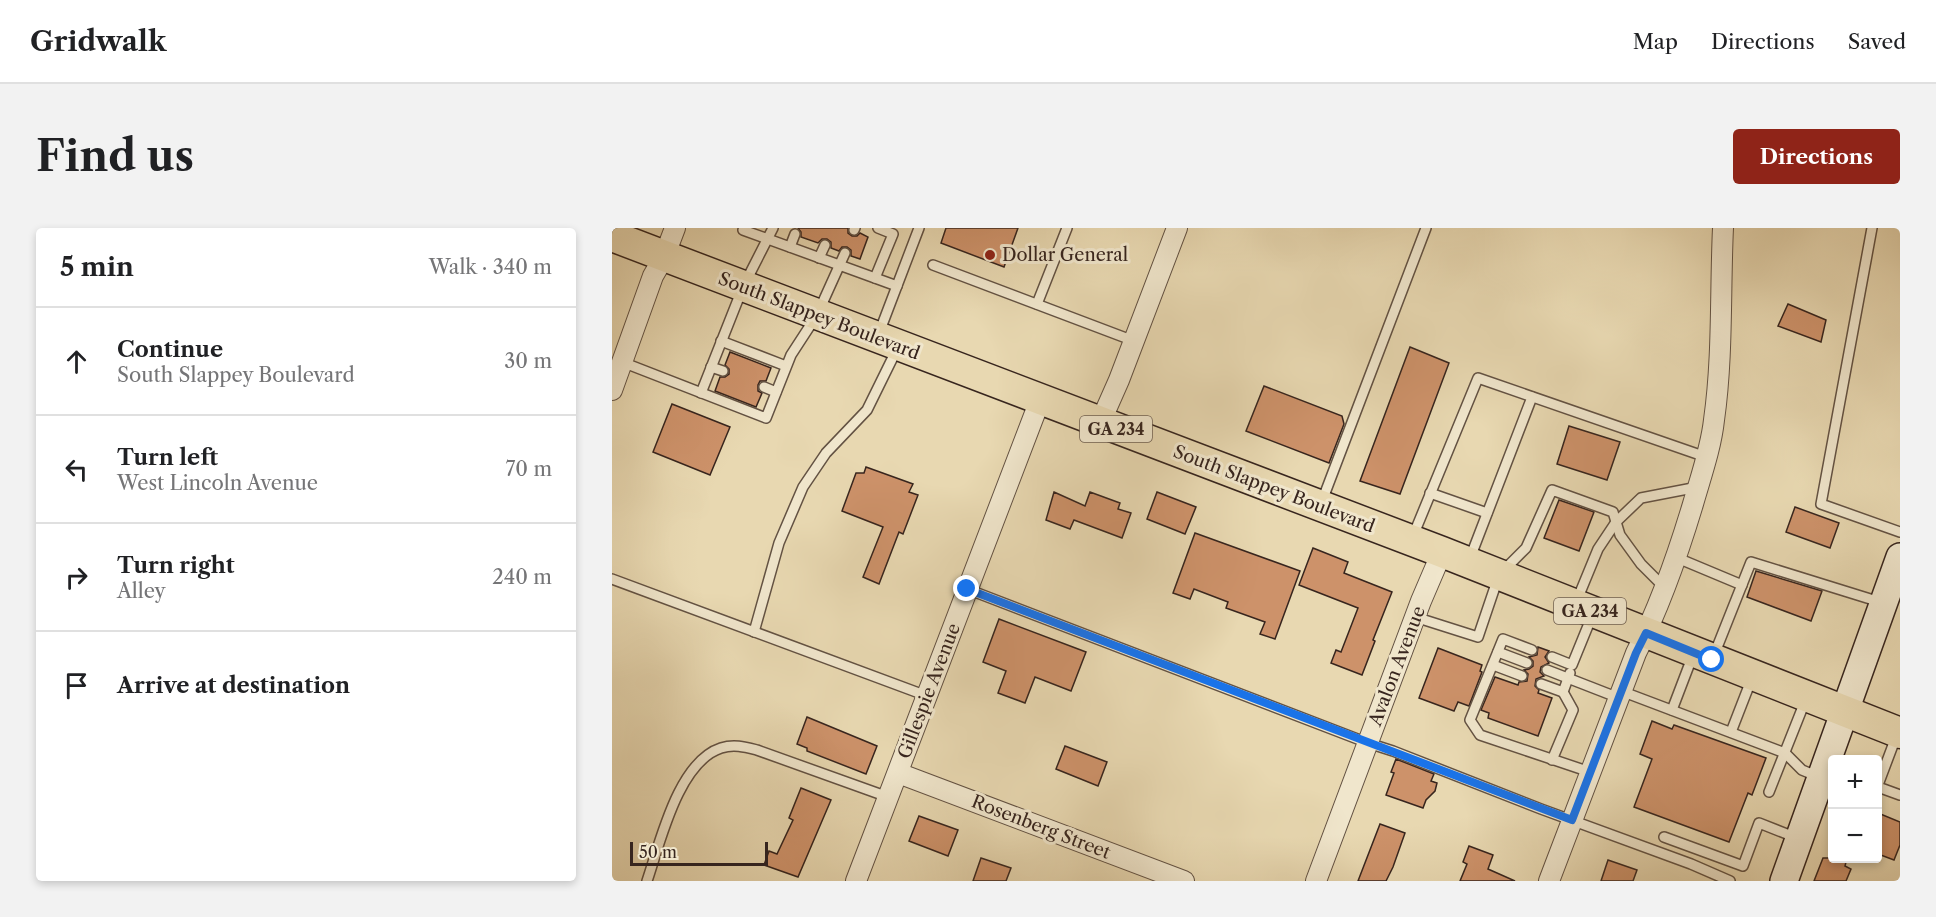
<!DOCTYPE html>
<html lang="en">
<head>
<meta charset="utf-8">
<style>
  body { margin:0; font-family:"Libre Caslon Text",serif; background:#f2f2f2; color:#202124 }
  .controls { position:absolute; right:18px; bottom:18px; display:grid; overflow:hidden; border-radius:6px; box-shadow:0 3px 9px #0003 }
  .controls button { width:54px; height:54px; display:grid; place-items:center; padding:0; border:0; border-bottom:2px solid #e0e0e0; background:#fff; color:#202124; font:30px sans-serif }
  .scale { position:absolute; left:18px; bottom:15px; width:138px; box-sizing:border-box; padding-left:6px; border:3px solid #37251e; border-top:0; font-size:16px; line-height:21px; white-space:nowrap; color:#37251e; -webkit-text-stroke:4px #f0e6cc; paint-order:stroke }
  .stop { position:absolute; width:18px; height:18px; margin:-14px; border:4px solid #1a73e8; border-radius:50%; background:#fff }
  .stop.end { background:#1a73e8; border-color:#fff; box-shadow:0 2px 6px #0008 }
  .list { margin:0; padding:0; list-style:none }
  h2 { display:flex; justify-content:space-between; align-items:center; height:78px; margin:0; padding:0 24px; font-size:26px }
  h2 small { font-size:20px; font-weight:400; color:#757577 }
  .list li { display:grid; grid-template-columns:39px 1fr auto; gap:18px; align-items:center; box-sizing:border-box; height:108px; padding:0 24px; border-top:2px solid #e0e0e0 }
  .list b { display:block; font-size:22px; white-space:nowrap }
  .list p { margin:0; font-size:20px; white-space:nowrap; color:#757577 }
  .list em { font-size:20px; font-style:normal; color:#757577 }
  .icon { flex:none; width:33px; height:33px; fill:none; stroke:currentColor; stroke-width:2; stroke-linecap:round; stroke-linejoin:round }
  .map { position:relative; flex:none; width:1288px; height:653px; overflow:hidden; border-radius:6px }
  header { display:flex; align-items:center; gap:36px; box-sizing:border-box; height:84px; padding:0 30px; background:#fff; border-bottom:2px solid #e0e0e0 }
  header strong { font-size:28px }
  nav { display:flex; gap:33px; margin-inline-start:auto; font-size:21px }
  .intro { display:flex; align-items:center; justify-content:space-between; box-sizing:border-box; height:144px; padding:0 36px }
  h1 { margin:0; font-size:42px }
  .button { padding:15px 27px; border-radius:6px; background:#8f2418; color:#fff; font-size:21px; font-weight:700 }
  main { display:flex; gap:36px; padding:0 36px }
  aside { flex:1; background:#fff; border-radius:6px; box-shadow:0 3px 9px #0003 }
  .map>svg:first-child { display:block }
</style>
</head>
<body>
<header>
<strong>Gridwalk</strong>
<nav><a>Map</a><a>Directions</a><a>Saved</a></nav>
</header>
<div class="intro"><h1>Find us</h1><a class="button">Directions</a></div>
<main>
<aside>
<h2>5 min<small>Walk · 340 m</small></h2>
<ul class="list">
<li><svg class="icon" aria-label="ahead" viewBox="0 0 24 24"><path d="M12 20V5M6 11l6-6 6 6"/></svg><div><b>Continue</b><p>South Slappey Boulevard</p></div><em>30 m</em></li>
<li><svg class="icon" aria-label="left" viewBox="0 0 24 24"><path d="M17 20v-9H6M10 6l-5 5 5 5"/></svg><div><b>Turn left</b><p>West Lincoln Avenue</p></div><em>70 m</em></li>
<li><svg class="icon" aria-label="right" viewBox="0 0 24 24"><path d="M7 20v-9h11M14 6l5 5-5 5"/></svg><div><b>Turn right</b><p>Alley</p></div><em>240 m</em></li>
<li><svg class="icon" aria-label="arrive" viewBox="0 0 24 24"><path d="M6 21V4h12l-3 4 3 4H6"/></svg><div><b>Arrive at destination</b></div></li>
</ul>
</aside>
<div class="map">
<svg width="1288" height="653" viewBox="0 0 1288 653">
  <rect width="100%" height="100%" fill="#e8d8b1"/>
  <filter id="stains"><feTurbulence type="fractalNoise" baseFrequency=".00333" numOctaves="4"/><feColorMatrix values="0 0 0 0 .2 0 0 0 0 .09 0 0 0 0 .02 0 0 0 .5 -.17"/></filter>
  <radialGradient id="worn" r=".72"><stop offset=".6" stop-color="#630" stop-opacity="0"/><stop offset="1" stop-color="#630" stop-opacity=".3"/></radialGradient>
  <g fill="#cd926a" stroke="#37251e" stroke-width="1.5">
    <path d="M 186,0 L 236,0 L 236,5 L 240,8 L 245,8 L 248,5 L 256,9 L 248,31 L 239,28 L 239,22 L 235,19 L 230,19 L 227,23 L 219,20 L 219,14 L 215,11 L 210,11 L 206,15 L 189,9 L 189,4 Z"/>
    <path d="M 334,0 L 406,0 L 392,39 L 329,15 Z"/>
    <path d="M 1176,76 L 1214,92 L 1209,114 L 1166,98 Z"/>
    <path d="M 798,119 L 837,135 L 788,266 L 748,253 Z"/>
    <path d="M 118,124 L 159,140 L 154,153 L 148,153 L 146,157 L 146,163 L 150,165 L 144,179 L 103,163 L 108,149 L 113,149 L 117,146 L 117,141 L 113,137 Z"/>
    <path d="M 652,158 L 730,188 L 732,196 L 717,235 L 634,203 Z"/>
    <path d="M 60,176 L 118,199 L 98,247 L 41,224 Z"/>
    <path d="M 957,198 L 1008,214 L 995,252 L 945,236 Z"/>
    <path d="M 254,239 L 301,256 L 297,264 L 306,267 L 291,306 L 287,304 L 267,356 L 251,349 L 271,299 L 230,283 L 244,245 L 252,245 Z"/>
    <path d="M 442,264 L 473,278 L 478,264 L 508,275 L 506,281 L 519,285 L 510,310 L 462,292 L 458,301 L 434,292 Z"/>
    <path d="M 545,264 L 584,279 L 573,306 L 535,291 Z"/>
    <path d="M 947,272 L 982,284 L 967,323 L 932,310 Z"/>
    <path d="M 1183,279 L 1227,295 L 1218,320 L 1174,304 Z"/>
    <path d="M 583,305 L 688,343 L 663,411 L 648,406 L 653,394 L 614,380 L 616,374 L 582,361 L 578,371 L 561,365 Z"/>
    <path d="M 701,320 L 736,334 L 732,345 L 780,364 L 761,412 L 763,413 L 750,447 L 719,435 L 724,422 L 729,424 L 746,380 L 687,357 Z"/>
    <path d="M 1144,343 L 1210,363 L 1199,393 L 1135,369 Z"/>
    <path d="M 387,391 L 474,424 L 459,463 L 423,449 L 413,475 L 386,465 L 394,443 L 371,434 Z"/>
    <path d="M 926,419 L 937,423 L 933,429 L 937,435 L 929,439 L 928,444 L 932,448 L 924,451 L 923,458 L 927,462 L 926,465 L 940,470 L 926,508 L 876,490 L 877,485 L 869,482 L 883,449 L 906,457 L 907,454 L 915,453 L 916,446 L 912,442 L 917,441 L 921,438 L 921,433 L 917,429 L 925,427 Z"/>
    <path d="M 826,420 L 870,437 L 868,443 L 870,444 L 857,478 L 846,474 L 842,483 L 807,470 Z"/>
    <path d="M 195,489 L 265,518 L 254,546 L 195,523 L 195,520 L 185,516 Z"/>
    <path d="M 1040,493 L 1060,501 L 1062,497 L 1154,530 L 1140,567 L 1136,565 L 1117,614 L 1022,579 L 1040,531 L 1028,526 Z"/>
    <path d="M 453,518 L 495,534 L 486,558 L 444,541 Z"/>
    <path d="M 784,531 L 822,546 L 819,553 L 825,555 L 823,563 L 814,572 L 811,580 L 774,567 L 782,545 L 779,544 Z"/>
    <path d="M 189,560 L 219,572 L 186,649 L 152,637 L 157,623 L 165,626 L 181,592 L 177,590 Z"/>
    <path d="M 1266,585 L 1288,594 L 1288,617 L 1282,632 L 1266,626 Z"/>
    <path d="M 307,588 L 346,602 L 336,628 L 297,613 Z"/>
    <path d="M 768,596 L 793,605 L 781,639 L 774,653 L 746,653 Z"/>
    <path d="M 857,618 L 881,627 L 876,641 L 903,653 L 848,653 L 855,636 L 851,634 Z"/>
    <path d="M 369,630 L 399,640 L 394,653 L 361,653 Z"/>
    <path d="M 1211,630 L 1235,630 L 1233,638 L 1239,641 L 1234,653 L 1202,653 Z"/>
    <path d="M 996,632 L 1025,642 L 1021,653 L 989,653 Z"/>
  </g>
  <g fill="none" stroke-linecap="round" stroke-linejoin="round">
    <defs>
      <g id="lane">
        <path d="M 132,0 L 131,2 L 285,58"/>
        <path d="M 1260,0 L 1209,276 L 1288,304"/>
        <path d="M 242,2 L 243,0"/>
        <path d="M 178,19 L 183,6"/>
        <path d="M 207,30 L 213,17"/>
        <path d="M 321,37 L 522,113"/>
        <path d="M 263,50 L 281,6 L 266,0"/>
        <path d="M 425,76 L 455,0"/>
        <path d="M 267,105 L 307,0"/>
        <path d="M 109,113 L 174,138"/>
        <path d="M 10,134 L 154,190 L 179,127 L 205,87 L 233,25"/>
        <path d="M 99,139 L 111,143"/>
        <path d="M 152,159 L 164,164"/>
        <path d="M 89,165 L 131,59 L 161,0"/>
        <path d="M 818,265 L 875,285"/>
        <path d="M 710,273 L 814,0"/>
        <path d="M 801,308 L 866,150 L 1094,229"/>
        <path d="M 1063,329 L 1130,357"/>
        <path d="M 858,330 L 920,169"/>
        <path d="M 0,351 L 315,468"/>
        <path d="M 355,361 L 756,515 L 781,523 L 929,581 L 1079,636 L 1118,653"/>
        <path d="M 965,372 L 986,321 L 1004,294 L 1029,270 L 1086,259"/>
        <path d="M 803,389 L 866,409 L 887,347 L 914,320 L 940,262 L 1001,284 L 1008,307 L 1029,336 L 1052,359"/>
        <path d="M 142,404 L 167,315 L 191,259 L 214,225 L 255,182 L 285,121"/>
        <path d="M 920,422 L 891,411 L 858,492 L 868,507 L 978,544"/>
        <path d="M 886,424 L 915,435"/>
        <path d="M 1102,427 L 1139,334 L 1268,374"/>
        <path d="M 940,429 L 960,437 L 980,388"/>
        <path d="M 881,437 L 910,448"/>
        <path d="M 935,442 L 1007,470"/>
        <path d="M 929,456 L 951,464 L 958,445"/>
        <path d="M 1009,463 L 1173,525 L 1190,542 L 1207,549"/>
        <path d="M 1060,482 L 1081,427"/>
        <path d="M 1119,504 L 1140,450"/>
        <path d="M 940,532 L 961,482 L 951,464"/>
        <path d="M 1266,557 L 1284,509"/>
        <path d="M 1266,559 L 1288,567"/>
        <path d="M 1157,564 L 1194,471"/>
        <path d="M 1052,609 L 1131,638 L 1147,595 L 1185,610"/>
        <path d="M 35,653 C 48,615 66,534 109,520 C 122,516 133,519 145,522 L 276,569"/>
      </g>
      <g id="street">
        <path d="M 0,162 L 41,48 L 52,29 L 63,0"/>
        <path d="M 488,195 L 507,152 L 565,0"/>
        <path d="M 286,545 L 572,653"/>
        <path d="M 244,653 L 428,172"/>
        <path d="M 704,653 L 809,373 L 830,324"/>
        <path d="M 937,653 L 1024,425 C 1048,378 1066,326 1081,276 C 1089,248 1099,220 1102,192 C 1111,129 1108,63 1111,0"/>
      </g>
      <path id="secondary" d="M 1172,653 L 1288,329"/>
      <path id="primary" d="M 0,8 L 830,324 L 1288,505"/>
    </defs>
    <use href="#lane" stroke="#635243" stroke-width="12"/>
    <use href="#street" stroke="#635243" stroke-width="22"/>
    <use href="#secondary" stroke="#37251e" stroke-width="30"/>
    <use href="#primary" stroke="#37251e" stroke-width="33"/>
    <use href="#lane" stroke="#f0e6cc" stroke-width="9"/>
    <use href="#street" stroke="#f0e6cc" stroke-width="20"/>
    <use href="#secondary" stroke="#f0e6cc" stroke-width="27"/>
    <use href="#primary" stroke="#e8d8b1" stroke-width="30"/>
  </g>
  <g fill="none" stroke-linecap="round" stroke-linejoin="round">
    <path stroke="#1a73e8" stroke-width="8" d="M 355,361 L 960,592 L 1024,425 L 1034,405 L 1100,432"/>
  </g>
  <circle fill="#8f2418" stroke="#f0e6cc" stroke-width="2" cx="378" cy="27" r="6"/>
  <g text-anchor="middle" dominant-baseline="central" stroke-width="6" stroke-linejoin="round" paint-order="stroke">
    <g fill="#f0e6cc" stroke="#6e5f52" stroke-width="1.5">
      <rect x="468" y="188" width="72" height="26" rx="4.5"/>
      <rect x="942" y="370" width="72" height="26" rx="4.5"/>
    </g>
    <g font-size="16" font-weight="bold" fill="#37251e">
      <text x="504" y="201">GA 234</text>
      <text x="978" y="383">GA 234</text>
    </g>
    <g font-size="18" fill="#37251e" stroke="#f0e6cc" text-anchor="start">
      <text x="390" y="27">Dollar General</text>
    </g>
    <g font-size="18" fill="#37251e" stroke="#f0e6cc">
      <text transform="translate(207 88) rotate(21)">South Slappey Boulevard</text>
      <text transform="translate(662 261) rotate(21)">South Slappey Boulevard</text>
      <text transform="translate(785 438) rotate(-69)">Avalon Avenue</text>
      <text transform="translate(317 463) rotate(-69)">Gillespie Avenue</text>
      <text transform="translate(429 599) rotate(21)">Rosenberg Street</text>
    </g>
  </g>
  <rect width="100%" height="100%" filter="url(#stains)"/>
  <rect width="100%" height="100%" fill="url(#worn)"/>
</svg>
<div class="controls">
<button>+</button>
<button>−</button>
</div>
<div class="scale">50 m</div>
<div class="stop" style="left:1100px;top:432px"></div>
<div class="stop end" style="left:355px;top:361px"></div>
</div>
</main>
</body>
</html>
